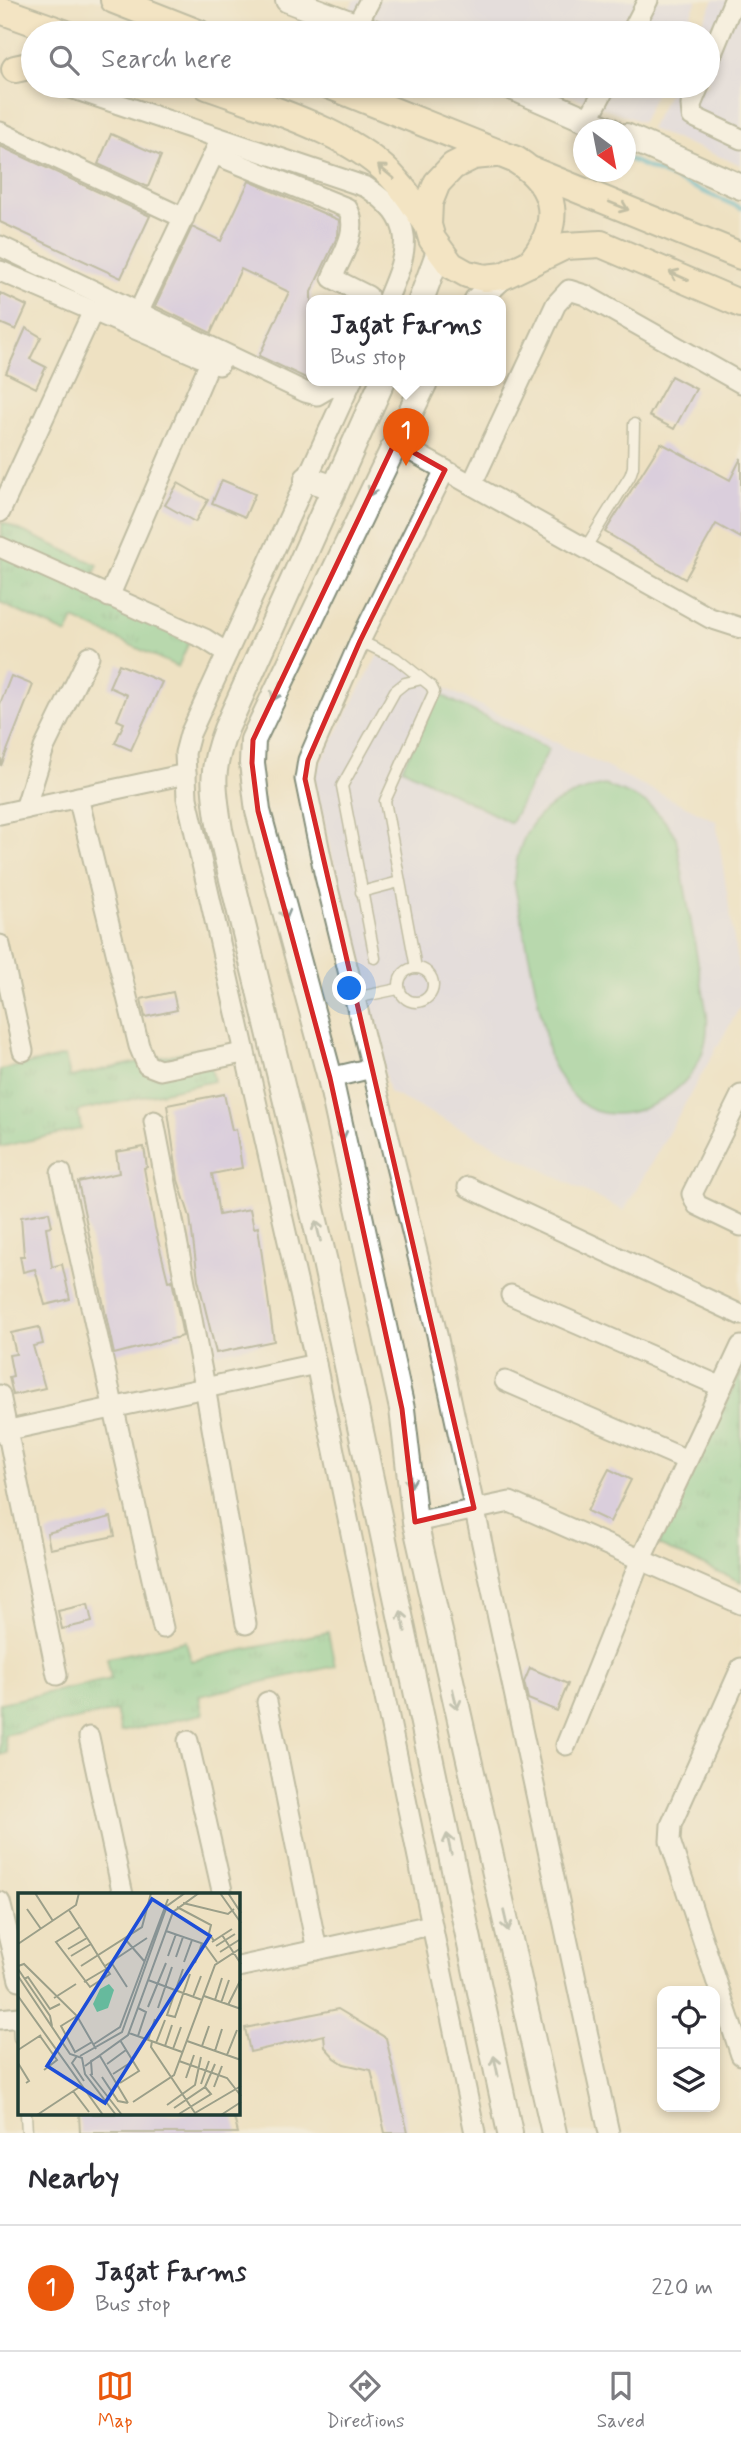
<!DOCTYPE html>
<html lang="en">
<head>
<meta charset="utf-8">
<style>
  body { margin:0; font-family:Mynerve,sans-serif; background:#f7f7f7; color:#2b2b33 }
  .controls { position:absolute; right:21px; bottom:21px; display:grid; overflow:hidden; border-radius:14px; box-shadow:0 4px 10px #0003 }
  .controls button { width:63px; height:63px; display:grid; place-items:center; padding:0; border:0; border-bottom:2px solid #e1e1e2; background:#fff; color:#2b2b33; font:35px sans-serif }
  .compass { position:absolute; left:573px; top:119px; width:63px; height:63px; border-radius:50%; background:#fff; box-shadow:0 4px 10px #0003; rotate:148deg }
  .you { position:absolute; left:350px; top:989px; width:24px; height:24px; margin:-18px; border:5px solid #fff; border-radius:50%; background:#1a73e8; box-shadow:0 0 0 10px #1a73e833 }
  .badge { display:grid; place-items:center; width:46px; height:46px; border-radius:50%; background:#ea580c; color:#fff; font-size:23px; font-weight:700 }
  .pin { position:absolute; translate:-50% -58px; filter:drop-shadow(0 2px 4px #0008) }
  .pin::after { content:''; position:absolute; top:37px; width:24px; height:21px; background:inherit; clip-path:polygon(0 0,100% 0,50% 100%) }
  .popup { position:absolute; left:306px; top:295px; width:200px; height:91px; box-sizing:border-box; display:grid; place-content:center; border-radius:14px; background:#fff; filter:drop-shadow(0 2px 5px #0005); font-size:23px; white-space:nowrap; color:#7c7c81 }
  .popup b { font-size:26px; color:#2b2b33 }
  .popup::after { content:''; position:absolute; left:50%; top:100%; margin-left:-14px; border:14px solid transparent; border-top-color:#fff }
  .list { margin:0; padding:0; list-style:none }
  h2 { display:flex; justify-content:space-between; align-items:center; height:91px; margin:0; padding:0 28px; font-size:30px }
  h2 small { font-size:23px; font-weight:400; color:#7c7c81 }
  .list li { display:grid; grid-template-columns:46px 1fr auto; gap:21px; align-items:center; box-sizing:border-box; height:126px; padding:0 28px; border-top:2px solid #e1e1e2 }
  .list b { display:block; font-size:26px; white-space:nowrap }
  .list p { margin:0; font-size:23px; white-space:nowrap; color:#7c7c81 }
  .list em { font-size:23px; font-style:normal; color:#7c7c81 }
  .icon { flex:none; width:38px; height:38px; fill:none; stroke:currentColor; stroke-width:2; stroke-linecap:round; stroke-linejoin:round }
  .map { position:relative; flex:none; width:741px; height:2133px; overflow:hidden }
  .search { position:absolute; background:#fff; box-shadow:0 4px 10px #0003; left:21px; right:21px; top:21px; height:77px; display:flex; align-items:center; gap:18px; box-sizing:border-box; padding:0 24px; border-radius:38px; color:#7c7c81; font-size:26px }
  .sheet { height:217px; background:#fff }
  nav { display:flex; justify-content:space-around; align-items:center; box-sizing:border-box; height:98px; border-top:2px solid #e1e1e2; background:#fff; font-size:19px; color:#7c7c81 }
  nav a { display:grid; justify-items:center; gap:4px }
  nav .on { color:#ea580c }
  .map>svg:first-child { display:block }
</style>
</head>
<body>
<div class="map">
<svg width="741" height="2133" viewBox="0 0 741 2133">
  <defs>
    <pattern id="grass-tufts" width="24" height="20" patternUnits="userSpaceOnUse" patternTransform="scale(1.75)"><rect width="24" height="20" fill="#74cd93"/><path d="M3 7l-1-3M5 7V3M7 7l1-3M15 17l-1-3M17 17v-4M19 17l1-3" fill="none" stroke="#5fa879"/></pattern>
  </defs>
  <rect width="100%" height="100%" fill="#f6f6f2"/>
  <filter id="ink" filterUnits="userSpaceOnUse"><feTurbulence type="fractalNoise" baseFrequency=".0143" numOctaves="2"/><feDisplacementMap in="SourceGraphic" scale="14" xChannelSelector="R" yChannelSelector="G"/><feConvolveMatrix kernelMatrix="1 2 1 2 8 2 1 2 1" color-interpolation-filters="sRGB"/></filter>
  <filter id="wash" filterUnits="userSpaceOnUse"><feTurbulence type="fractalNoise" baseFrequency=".00686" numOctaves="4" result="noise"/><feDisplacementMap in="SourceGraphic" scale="28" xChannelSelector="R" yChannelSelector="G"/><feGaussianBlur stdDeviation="1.57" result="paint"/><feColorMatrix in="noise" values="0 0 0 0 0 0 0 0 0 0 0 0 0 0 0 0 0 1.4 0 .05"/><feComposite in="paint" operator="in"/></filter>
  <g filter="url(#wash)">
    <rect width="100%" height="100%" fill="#eee1c2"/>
    <g fill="#d7d7f8">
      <path d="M 354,0 L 697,0 L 682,33 L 402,33 L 347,13 Z"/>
      <path d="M 714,0 L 741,0 L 741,165 L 650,129 L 672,86 L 708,86 L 708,33 L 697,33 Z"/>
      <path d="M 544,86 L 659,86 L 642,122 Z"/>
      <path d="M 378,655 L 716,821 L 741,986 L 741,1005 L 624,1211 L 389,1092 L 313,777 Z"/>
    </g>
    <g fill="url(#grass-tufts)" stroke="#4a8564" stroke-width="2">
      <path d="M 2,522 L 98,565 L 91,581 L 195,629 L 178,667 L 74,619 L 67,634 L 0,603 Z"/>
      <path d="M 207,1047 L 214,1081 L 78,1111 L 81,1129 L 0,1147 L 0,1070 L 65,1056 L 70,1077 Z"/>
      <path d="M 741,1372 L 741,1582 L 658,1545 Z"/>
      <path d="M 328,1632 L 335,1666 L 199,1696 L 203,1714 L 121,1732 L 116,1711 L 4,1735 L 7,1753 L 0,1755 L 0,1703 L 111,1679 L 107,1658 L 186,1641 L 191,1661 Z"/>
    </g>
    <g fill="#74cd93" stroke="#4a8564" stroke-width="2">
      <path d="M 439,694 L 549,749 L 511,823 L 402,768 Z"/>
      <path d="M 604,785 C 641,798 655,803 676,837 L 707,1014 C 708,1029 707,1042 701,1056 C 687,1093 634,1124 595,1111 C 573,1103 560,1079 550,1059 L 514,882 C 518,822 547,798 604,785 Z"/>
    </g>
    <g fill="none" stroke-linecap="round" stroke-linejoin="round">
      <path stroke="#4db2cc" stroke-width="5" d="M 626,158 L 741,208"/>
    </g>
    <g id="blocks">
      <g fill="#c2b7fa">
        <path d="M 111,134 L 161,156 L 148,187 L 98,164 Z"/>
        <path d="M 0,146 L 150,216 L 121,278 L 0,222 Z"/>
        <path d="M 249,181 L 339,220 L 338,235 L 311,292 L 312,381 L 259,356 L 289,292 L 241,269 L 211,333 L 155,306 L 192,227 L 221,241 Z"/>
        <path d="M 0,293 L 27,306 L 16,330 L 0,323 Z"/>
        <path d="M 26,328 L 41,337 L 30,359 L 46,367 L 36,388 L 6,373 Z"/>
        <path d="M 671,376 L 696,389 L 674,429 L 649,416 Z"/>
        <path d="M 661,443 L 730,480 L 741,458 L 741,538 L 716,524 L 685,579 L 605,532 Z"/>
        <path d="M 222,480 L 255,494 L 245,517 L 212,503 Z"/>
        <path d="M 178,483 L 208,500 L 195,522 L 165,505 Z"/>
        <path d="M 119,664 L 162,682 L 131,750 L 115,743 L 124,723 L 117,720 L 127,695 L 109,687 Z"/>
        <path d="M 11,676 L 33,685 L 1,766 L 0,704 Z"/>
        <path d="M 173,992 L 177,1010 L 145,1017 L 141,999 Z"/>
        <path d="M 224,1094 L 232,1130 L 236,1129 L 242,1168 L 212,1174 L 215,1190 L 219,1215 L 250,1209 L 254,1228 L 258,1227 L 274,1341 L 216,1353 L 198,1279 L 190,1217 L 178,1180 L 167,1105 Z"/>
        <path d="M 144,1147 L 147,1167 L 144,1168 L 155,1228 L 168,1281 L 172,1280 L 183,1336 L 114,1354 L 78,1182 L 119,1173 L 116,1152 Z"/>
        <path d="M 49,1212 L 52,1226 L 46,1227 L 52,1267 L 62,1264 L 70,1299 L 45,1305 L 35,1269 L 23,1272 L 20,1256 L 24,1256 L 21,1217 Z"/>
        <path d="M 39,1327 L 43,1344 L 33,1346 L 45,1388 L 13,1395 L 9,1377 L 13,1376 L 9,1355 L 16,1354 L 11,1333 Z"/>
        <path d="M 609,1469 L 631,1480 L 610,1522 L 587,1511 Z"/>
        <path d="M 111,1517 L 115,1536 L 50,1549 L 47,1533 Z"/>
        <path d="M 88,1604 L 92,1622 L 62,1629 L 58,1611 Z"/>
        <path d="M 530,1668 L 568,1684 L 557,1711 L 528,1699 L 524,1682 Z"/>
        <path d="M 338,2009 L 386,2038 L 408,2133 L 385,2133 L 371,2070 L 344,2064 L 335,2058 L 325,2047 L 324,2035 L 250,2052 L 245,2028 Z"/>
        <path d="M 79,2114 L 233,2114 L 238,2133 L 80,2133 Z"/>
      </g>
    </g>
  </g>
  <g filter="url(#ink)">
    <use href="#blocks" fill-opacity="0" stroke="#868f7b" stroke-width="2"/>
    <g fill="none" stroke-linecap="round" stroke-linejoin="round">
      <defs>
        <g id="service">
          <path d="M 586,547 L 630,476 L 633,467 L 634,424"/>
          <path d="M 360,641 L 396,658 L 431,686 L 434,692 L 385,801 L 416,968"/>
          <path d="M 361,892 L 399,882"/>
          <path d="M 375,958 L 342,786 L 395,691 L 405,683 L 422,679"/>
          <circle cx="416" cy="985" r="17"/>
          <path d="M 355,998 L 398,989"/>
          <path d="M 18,2018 L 19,2038"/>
          <path d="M 26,2114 L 27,2133"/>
        </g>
        <g id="minor">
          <path d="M 356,26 L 370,0"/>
          <path d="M 631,33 L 648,0"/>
          <path d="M 708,63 L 734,0"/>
          <path d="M 65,86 L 366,187 C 418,221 409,249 387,300"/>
          <path d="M 699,86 L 691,105 L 692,116 L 741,139"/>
          <path d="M 588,120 L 606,86"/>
          <path d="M 0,132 L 184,218"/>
          <path d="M 214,154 L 347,208 C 361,229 341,257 332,278 L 368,296 L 366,300"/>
          <path d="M 0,246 L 305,392 L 317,395 L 329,388 L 332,380"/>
          <path d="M 0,271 L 219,365"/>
          <path d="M 139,311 L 218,145"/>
          <path d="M 352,380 L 190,734 L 185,753 L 187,798 L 316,1364 L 475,2133"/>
          <path d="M 395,442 L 710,618 L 741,628"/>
          <path d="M 445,470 L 360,641 L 308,760 L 305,779 L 324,872 L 436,1330 L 609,2133"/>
          <path d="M 472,484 L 556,304 L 569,290 L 585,295 L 741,383"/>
          <path d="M 0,512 L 93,311"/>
          <path d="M 0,547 L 205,639 L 227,653"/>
          <path d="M 109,597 L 210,362"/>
          <path d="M 78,797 L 139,1046 L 147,1065 L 160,1070 L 243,1053"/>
          <path d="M 25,809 L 44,748 L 89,656"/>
          <path d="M 0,814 L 186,774"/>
          <path d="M 0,945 L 23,1051"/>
          <path d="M 330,1078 L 372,1068"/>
          <path d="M 741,1095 L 692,1194 L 697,1205 L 741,1226"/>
          <path d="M 154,1121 L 205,1387 L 246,1624"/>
          <path d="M 61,1173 L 163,1628"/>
          <path d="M 468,1187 L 741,1315"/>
          <path d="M 511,1295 L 722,1387"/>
          <path d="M 505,1381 L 687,1460"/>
          <path d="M 0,1395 L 57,1675"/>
          <path d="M 0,1432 L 316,1364"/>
          <path d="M 415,1522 L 510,1502 L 741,1604"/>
          <path d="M 741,1668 L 671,1825 L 670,1841 L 741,2055"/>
          <path d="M 267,1702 L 317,1950"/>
          <path d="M 89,1737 L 123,1895"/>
          <path d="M 188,1741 L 223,1895"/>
          <path d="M 566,1745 L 641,1559 L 741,1346"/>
          <path d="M 0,1902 L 19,1980"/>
          <path d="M 238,1967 L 431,1925"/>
          <path d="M 0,2019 L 19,2017"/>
        </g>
        <g id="tertiary">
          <path d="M 288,0 L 376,33"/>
          <path d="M 509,86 L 610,130"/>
          <path d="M 626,136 L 741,187"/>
          <path d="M 421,300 L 439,251"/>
          <path d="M 477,300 L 503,276"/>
          <path d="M 383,380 L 226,729 C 210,771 213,786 220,830 L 325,1262 L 510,2133"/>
          <path d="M 426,380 L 253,740 L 252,763 L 258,811 L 330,1078 L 402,1409 L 415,1522 L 554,2133"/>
          <path d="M 307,479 L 332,487"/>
        </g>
        <g id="secondary">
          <path d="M 114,0 L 198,33"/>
          <path d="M 0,10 L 64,33"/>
          <path d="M 15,69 L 33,65"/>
          <path d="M 207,86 C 267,108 354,132 397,182 C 409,195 418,211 428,225"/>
          <path d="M 331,86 L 516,160 C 559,187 562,225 530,263"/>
          <path d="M 495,154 L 473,156 L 453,166 L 437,183 L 429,203 L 428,225 L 432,239 L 451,265 L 467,274 L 485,278 L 503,276 L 565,246 L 601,244 L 741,304"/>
          <path d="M 533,171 L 741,256"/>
        </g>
      </defs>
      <use href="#service" stroke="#868f7b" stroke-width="13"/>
      <use href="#minor" stroke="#868f7b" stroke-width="23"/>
      <use href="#tertiary" stroke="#868f7b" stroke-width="28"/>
      <use href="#secondary" stroke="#868f7b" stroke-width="30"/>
      <use href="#service" stroke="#fff" stroke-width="10"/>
      <use href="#minor" stroke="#fff" stroke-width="19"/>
      <use href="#tertiary" stroke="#fff" stroke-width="24"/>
      <use href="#secondary" stroke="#f9e7c3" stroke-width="26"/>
    </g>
    <defs><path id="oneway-shaft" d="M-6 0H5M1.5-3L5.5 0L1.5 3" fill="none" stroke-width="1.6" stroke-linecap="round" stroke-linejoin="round" transform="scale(1.75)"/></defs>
    <g stroke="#8c927c">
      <use href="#oneway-shaft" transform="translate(386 172) rotate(-141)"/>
      <use href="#oneway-shaft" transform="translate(619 206) rotate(22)"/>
      <use href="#oneway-shaft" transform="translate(679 276) rotate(-156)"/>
    </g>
    <g stroke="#8f9e9a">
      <use href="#oneway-shaft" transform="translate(374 486) rotate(115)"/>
      <use href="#oneway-shaft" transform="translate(277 691) rotate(115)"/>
      <use href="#oneway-shaft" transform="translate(284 909) rotate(75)"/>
      <use href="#oneway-shaft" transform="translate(341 1130) rotate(78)"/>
      <use href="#oneway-shaft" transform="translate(318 1231) rotate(-104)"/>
      <use href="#oneway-shaft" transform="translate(410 1477) rotate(84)"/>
      <use href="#oneway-shaft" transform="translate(403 1621) rotate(-102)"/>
      <use href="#oneway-shaft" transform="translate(455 1699) rotate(77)"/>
      <use href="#oneway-shaft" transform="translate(449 1844) rotate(-102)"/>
      <use href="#oneway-shaft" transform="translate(506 1921) rotate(77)"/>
      <use href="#oneway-shaft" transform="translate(496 2066) rotate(-102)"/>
    </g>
  </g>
  <path d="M0 0H741V2133H0ZM 395,442 L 445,470 L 360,641 L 308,760 L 305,779 L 474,1508 L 415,1522 L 402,1409 L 330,1078 L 258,811 L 252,763 L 253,740 Z" fill="#eee1c2" fill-opacity=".55" fill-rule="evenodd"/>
  <path fill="none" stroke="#d62828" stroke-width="5" stroke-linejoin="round" d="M 395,442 L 445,470 L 360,641 L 308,760 L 305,779 L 474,1508 L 415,1522 L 402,1409 L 330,1078 L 258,811 L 252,763 L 253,740 Z"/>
  <g transform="translate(18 1893)">
    <rect width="222" height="222" fill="#eee1c2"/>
    <path d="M 91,91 L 96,97 L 90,115 L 79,119 L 75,111 L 82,96 Z" fill="#74cd93"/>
    <path fill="none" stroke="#9b9f89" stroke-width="2" d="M 17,0 L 35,28M 202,0 L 223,30M 210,0 L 223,20M 165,10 L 210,21 L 216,16M 159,14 L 193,32 L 191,40 L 196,48M 9,16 L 23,36M 51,17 L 73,51 L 84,69 L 92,81 L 72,94 L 38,49 L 62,34M 148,38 L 186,51 L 199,69M 204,42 L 223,71M 107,46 L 127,69M 194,49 L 214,36M 0,51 L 58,12 L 61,0M 198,53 L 217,41M 50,56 L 69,45M 202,59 L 221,47M 53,63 L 73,51M 150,63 L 158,41M 158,64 L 165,44M 93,69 L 109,94M 166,69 L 174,47M 177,70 L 184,50M 0,73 L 6,71 L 59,123 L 78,156M 63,73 L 124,34 L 133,0M 87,73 L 129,45M 0,76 L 32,123 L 34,133M 165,76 L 149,122 L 157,124 L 172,81M 125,80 L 149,13 L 167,0M 0,83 L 52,161 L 64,165 L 67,181 L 98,222M 6,86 L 10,84 L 32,116 L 42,111M 130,87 L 184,107M 66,89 L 88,76M 0,103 L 85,222M 186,103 L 223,116M 175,104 L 183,83M 36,105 L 58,91M 197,107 L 204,85M 203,110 L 211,87M 210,112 L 223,86M 130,114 L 148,70M 120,115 L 128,119 L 120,143M 140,115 L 154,74M 59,123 L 43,133 L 57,159 L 74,149M 111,140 L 164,159M 22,143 L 39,167 L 26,177M 102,147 L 121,178 L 102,190M 130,147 L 137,126M 134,148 L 133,154 L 177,220 L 223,193M 169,148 L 223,167M 138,150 L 147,127M 76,151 L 102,134 L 150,6M 147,153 L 154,132M 184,153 L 191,133M 155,156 L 163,134M 0,157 L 23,142M 197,158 L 204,136M 209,162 L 219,137M 59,163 L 54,170 L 66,188M 62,163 L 104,139 L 125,80M 161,168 L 209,185 L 223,203M 0,170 L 11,188 L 8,190M 89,171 L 108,157M 67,173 L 110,142 L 155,19 L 181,0M 72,181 L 104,222M 95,181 L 115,168M 74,182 L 73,168 L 82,163 L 110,210M 84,184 L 100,208 L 110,210M 168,185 L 176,162M 183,191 L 191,168M 196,194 L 204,173M 55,198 L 71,219M 115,209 L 156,182 L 197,72 L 223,55M 149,212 L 177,192 L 183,164M 156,215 L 187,194 L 197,171M 161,221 L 193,201 L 187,194M 19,222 L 63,193M 203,222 L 223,209"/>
    <path fill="#1d4ed8" fill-opacity="0.15" stroke="#1d4ed8" stroke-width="3.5" d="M 134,6 L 192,43 L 87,210 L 29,173 Z"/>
    <rect width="222" height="222" fill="none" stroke="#1f3d34" stroke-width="3.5"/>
  </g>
</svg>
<div class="controls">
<button><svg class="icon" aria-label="locate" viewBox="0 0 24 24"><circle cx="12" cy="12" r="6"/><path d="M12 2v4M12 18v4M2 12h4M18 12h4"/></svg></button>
<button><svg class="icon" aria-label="layers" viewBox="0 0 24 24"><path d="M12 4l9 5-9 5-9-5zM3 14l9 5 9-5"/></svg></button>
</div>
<svg class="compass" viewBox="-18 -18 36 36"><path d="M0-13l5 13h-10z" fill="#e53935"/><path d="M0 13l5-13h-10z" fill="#7c7c81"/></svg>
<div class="you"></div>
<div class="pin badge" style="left:406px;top:466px">1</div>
<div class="popup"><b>Jagat Farms</b>Bus stop</div>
<div class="search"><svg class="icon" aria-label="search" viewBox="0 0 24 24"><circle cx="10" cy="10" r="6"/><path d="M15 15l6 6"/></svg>Search here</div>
</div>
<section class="sheet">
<h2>Nearby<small></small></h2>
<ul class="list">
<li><span class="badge">1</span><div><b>Jagat Farms</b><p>Bus stop</p></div><em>220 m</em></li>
</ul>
</section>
<nav>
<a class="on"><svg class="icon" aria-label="map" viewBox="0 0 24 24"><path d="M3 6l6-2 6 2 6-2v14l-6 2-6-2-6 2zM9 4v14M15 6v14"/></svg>Map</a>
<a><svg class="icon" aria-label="directions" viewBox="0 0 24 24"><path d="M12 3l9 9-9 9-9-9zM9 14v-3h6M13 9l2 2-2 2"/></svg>Directions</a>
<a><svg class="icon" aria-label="saved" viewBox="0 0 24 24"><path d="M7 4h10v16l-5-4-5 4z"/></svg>Saved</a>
</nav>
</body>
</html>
